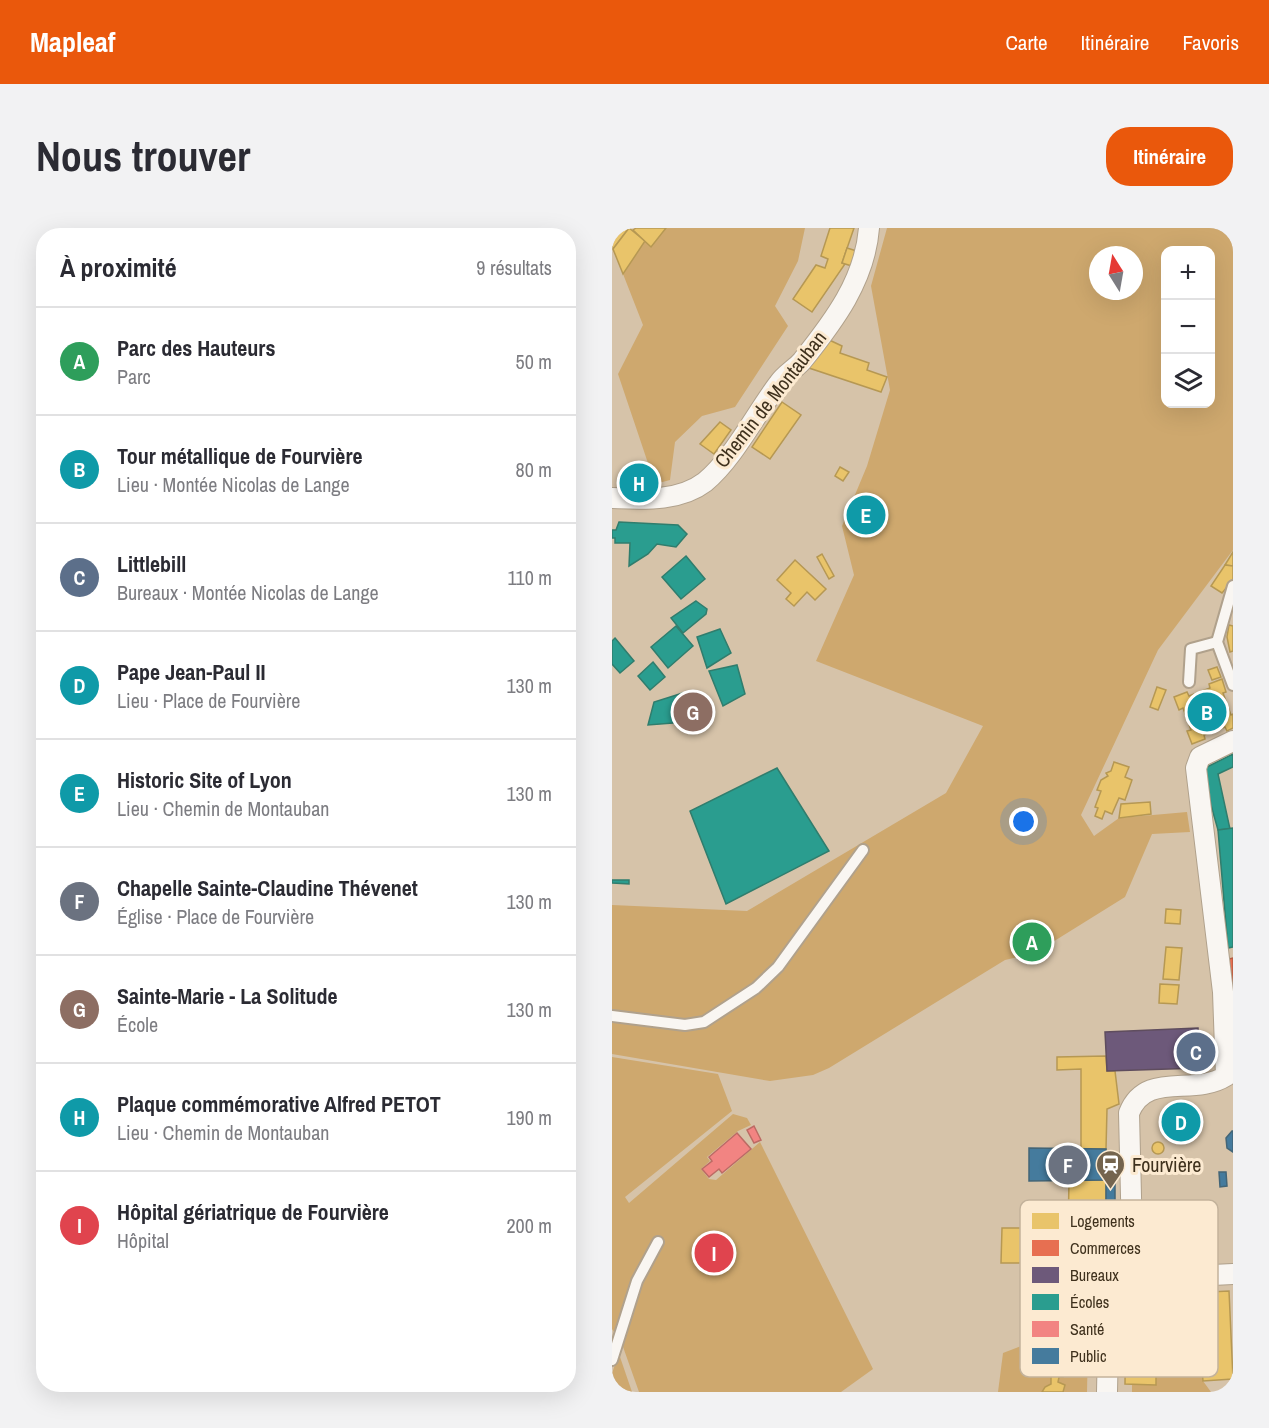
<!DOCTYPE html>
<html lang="fr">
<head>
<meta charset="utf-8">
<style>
  body { margin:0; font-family:"Archivo Narrow",sans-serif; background:#f2f2f3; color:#2b2b33 }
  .controls { position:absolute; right:18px; top:18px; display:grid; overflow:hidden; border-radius:12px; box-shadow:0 6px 24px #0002 }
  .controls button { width:54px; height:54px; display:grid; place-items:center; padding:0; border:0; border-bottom:2px solid #e1e1e2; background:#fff; color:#2b2b33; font:30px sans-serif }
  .compass { position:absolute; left:477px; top:18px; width:54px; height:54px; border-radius:50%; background:#fff; box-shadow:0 6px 24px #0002; rotate:349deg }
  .you { position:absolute; left:412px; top:594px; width:21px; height:21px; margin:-15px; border:4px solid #fff; border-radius:50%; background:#1a73e8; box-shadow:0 0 0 9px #1a73e833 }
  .badge { display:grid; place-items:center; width:39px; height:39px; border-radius:50%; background:#ea580c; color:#fff; font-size:20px; font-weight:700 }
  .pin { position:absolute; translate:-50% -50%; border:3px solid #fff; box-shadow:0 2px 6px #0006 }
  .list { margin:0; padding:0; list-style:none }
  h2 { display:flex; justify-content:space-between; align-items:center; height:78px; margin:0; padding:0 24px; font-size:26px }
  h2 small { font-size:20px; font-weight:400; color:#7c7c81 }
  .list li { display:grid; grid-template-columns:39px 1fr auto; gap:18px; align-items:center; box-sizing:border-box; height:108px; padding:0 24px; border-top:2px solid #e1e1e2 }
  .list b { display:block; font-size:22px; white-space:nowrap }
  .list p { margin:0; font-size:20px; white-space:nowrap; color:#7c7c81 }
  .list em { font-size:20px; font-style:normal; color:#7c7c81 }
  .icon { flex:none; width:33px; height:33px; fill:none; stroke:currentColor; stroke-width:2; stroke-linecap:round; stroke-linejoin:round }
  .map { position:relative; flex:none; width:621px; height:1164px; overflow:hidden; border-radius:24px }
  header { display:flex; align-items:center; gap:36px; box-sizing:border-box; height:84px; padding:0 30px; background:#ea580c; color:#fff }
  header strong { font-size:28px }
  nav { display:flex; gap:33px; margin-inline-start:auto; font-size:21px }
  .intro { display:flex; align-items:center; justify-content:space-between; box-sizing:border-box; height:144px; padding:0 36px }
  h1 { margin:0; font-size:42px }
  .button { padding:15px 27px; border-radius:24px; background:#ea580c; color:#fff; font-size:21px; font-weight:700 }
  main { display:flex; gap:36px; padding:0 36px }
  aside { flex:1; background:#fff; border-radius:24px; box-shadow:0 6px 24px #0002 }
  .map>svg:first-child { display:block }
</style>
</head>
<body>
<header>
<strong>Mapleaf</strong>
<nav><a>Carte</a><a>Itinéraire</a><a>Favoris</a></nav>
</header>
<div class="intro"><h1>Nous trouver</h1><a class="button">Itinéraire</a></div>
<main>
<aside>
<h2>À proximité<small>9 résultats</small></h2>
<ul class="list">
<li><span class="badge" style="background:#2e9e5b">A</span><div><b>Parc des Hauteurs</b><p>Parc</p></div><em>50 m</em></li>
<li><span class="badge" style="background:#0f9aa8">B</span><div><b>Tour métallique de Fourvière</b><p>Lieu · Montée Nicolas de Lange</p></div><em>80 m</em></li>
<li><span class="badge" style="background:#5c6f8a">C</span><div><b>Littlebill</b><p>Bureaux · Montée Nicolas de Lange</p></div><em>110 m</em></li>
<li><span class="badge" style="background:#0f9aa8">D</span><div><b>Pape Jean-Paul II</b><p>Lieu · Place de Fourvière</p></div><em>130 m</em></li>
<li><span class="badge" style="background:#0f9aa8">E</span><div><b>Historic Site of Lyon</b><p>Lieu · Chemin de Montauban</p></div><em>130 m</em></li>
<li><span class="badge" style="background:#6b7280">F</span><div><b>Chapelle Sainte-Claudine Thévenet</b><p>Église · Place de Fourvière</p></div><em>130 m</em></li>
<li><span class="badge" style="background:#8d6e63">G</span><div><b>Sainte-Marie - La Solitude</b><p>École</p></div><em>130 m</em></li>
<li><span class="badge" style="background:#0f9aa8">H</span><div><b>Plaque commémorative Alfred PETOT</b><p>Lieu · Chemin de Montauban</p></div><em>190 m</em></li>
<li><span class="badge" style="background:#e0444e">I</span><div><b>Hôpital gériatrique de Fourvière</b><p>Hôpital</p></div><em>200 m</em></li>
</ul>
</aside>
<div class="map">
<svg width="621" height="1164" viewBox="0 0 621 1164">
  <rect width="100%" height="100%" fill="#d6c3a9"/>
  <g fill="#cea86e" fill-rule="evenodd">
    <path d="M 42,0 L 193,0 L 186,33 L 163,78 L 176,98 L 123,179 L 90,188 L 63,214 L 58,252 L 43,256 L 6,146 L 31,97 L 11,46 Z"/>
    <path d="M 275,0 L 621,0 L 621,322 L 546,422 L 469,587 L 482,608 L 507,590 L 575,584 L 578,604 L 540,606 L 513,669 L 423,725 L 393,732 L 217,840 L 201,847 L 158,853 L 0,826 L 0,677 L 135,683 L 334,565 L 371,498 L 204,433 L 242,347 L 230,298 L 255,238 L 278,162 L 259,58 ZM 554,22 L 598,22 L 598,176 L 554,176 ZM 486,27 L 522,27 L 522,63 L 486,63 Z"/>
    <path d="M 0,829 L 106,846 L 120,883 L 13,969 L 17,975 L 121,886 L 135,890 L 139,897 L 126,903 L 95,929 L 98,933 L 89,941 L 97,951 L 104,952 L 148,914 L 261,1141 L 229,1164 L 27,1164 L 10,1116 L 27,1061 L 52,1013 L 44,1009 L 4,1107 L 0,1101 Z"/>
    <path d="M 587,1097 L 591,1153 L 599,1164 L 520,1164 L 520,1156 L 544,1156 L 544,1100 Z"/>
    <path d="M 453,1101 L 470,1109 L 476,1116 L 475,1164 L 386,1164 L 391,1125 Z"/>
    <path d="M 7,1126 L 20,1164 L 0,1164 L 0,1145 Z"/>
  </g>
  <g fill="#e9c46a" stroke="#b69853" stroke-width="1.5">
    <path d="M 0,0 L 17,0 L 1,21 L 0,18 Z"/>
    <path d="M 17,0 L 33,13 L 11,46 L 1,21 Z"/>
    <path d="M 24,0 L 54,0 L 39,19 L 21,2 Z"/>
    <path d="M 218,0 L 242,0 L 230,35 L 233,36 L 200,84 L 181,71 L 204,37 L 213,40 L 216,31 L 209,28 Z"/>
    <path d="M 235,20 L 248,24 L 243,39 L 230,35 Z"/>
    <path d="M 213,110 L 230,118 L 228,125 L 257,135 L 255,142 L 275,149 L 269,164 L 194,139 Z"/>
    <path d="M 170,174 L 189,187 L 158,231 L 140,219 Z"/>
    <path d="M 108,194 L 119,202 L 102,226 L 88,216 Z"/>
    <path d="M 228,239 L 237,244 L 231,253 L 223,248 Z"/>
    <path d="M 621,324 L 621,338 L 613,337 Z"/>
    <path d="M 210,326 L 222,348 L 217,351 L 205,329 Z"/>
    <path d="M 183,332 L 214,361 L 203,372 L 195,364 L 182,378 L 174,371 L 179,365 L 165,352 Z"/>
    <path d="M 613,337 L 621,338 L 621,352 L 610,365 L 599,358 Z"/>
    <path d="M 617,397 L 621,398 L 621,423 L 618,424 L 615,409 Z"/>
    <path d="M 605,439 L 609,449 L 600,452 L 596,442 Z"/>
    <path d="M 610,451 L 614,464 L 611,465 L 619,487 L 621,486 L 621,500 L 615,503 L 613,499 L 592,507 L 593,511 L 580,516 L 575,503 L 579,502 L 571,480 L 567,482 L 562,469 L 575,464 L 577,468 L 598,460 L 597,456 Z"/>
    <path d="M 545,459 L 554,462 L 546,482 L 538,479 Z"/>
    <path d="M 502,534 L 517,539 L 513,549 L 520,552 L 513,572 L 507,570 L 500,586 L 493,583 L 490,591 L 483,588 L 486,580 L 483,579 L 489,563 L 485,562 L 489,552 L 496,548 L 494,545 L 499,543 Z"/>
    <path d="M 538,574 L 539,586 L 507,590 L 509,576 Z"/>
    <path d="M 554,681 L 569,682 L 568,696 L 553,695 Z"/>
    <path d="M 554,719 L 570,720 L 567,752 L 551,751 Z"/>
    <path d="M 548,756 L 567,757 L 565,776 L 547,775 Z"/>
    <path d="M 494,828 L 495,843 L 503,843 L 507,876 L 495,881 L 494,921 L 469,921 L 469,841 L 445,842 L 445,829 Z"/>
    <circle cx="546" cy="920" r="6"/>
    <path d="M 470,952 L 494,952 L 494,1035 L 389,1035 L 390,1000 L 419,1000 L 419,1004 L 456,1004 L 457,953 Z"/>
    <path d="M 617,1063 L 621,1151 L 591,1153 L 587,1097 L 544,1100 L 544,1157 L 513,1156 L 514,1068 Z"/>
    <path d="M 439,1127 L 453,1128 L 451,1149 L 447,1149 L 446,1154 L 453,1157 L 451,1164 L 430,1164 L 433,1159 L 439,1156 Z"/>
  </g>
  <path fill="#e76f51" stroke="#b55c41" stroke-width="1.5" d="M 621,730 L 621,754 L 620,754 L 617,731 Z"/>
  <path fill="#6d597a" stroke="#5f4d5e" stroke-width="1.5" d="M 586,800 L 588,840 L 495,843 L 493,804 Z"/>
  <g fill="#2a9d8f" stroke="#307d6d" stroke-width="1.5">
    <path d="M 7,294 L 66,297 L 75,306 L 64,319 L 45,316 L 36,326 L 17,338 L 18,315 L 3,315 L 3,310 L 0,310 L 0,302 L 4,302 Z"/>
    <path d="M 74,328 L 93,351 L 69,371 L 50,349 Z"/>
    <path d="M 84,373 L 95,381 L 94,386 L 71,405 L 59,390 Z"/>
    <path d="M 64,398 L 81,418 L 56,440 L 39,419 Z"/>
    <path d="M 108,401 L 119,425 L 95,440 L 85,409 Z"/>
    <path d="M 3,410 L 22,433 L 8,445 L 0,436 L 0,413 Z"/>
    <path d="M 41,434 L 53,449 L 38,462 L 26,448 Z"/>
    <path d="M 125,437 L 133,466 L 111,478 L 97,443 Z"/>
    <path d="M 71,465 L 82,488 L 61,495 L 36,497 L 42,474 Z"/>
    <path d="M 621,526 L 621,539 L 606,546 L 618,601 L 606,602 L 599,577 L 593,540 Z"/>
    <path d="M 165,540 L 217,623 L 114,676 L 78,583 Z"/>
    <path d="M 621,600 L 621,719 L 616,720 L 606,602 Z"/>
    <path d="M 0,652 L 17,652 L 17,656 L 0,655 Z"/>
  </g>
  <g fill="#f28482" stroke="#bc6b64" stroke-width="1.5">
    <path d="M 142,898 L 149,912 L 142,915 L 135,902 Z"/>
    <path d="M 125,905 L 139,921 L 110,945 L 107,941 L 97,949 L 90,941 L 100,933 L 97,929 Z"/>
  </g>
  <g fill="#457b9d" stroke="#436577" stroke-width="1.5">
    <path d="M 620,903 L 621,903 L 621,924 L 615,920 L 614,910 Z"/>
    <path d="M 417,920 L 494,921 L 494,952 L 417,953 Z"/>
    <rect x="494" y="942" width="9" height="35"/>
    <path d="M 607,944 L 614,944 L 615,958 L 608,959 Z"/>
  </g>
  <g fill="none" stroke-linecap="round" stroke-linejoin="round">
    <defs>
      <g id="service">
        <path d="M 621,358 L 605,414 L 621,457"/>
        <path d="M 577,454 L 579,421 L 605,414"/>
        <path d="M 0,788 L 73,797 L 92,794 L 144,760 L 166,739 L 251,622"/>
        <path d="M 0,1132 L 25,1053 L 46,1014"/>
      </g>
      <g id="minor">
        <path d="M 0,270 C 30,271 67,274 93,254 C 122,230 144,185 167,155 C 173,146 183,141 190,133 C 222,93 253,52 257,0"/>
        <path d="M 521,1051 L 517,885 C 534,842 581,869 614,848 L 611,764 L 584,540 L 588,529 L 621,513"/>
        <path d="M 495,1164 L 497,1069 L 504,1058 L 521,1051 L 621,1046"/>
      </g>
    </defs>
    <use href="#service" stroke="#b0a18c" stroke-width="14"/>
    <use href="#minor" stroke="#b0a18c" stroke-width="22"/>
    <use href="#service" stroke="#f9f6f2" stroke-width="10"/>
    <use href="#minor" stroke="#f9f6f2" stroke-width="20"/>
  </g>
  <defs>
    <symbol id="station-pin" viewBox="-11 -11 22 30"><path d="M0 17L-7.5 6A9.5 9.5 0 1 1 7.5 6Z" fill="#74644e" stroke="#fcead1"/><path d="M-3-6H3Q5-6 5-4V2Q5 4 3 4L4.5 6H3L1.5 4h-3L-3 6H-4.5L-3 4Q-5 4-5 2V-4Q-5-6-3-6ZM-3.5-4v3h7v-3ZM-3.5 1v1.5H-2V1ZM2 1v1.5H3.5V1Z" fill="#fff"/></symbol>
  </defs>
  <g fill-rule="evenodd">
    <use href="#station-pin" x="482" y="920" width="33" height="45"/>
  </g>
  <g text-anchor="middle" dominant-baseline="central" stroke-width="6" stroke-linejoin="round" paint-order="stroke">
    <g font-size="20" fill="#3f311d" stroke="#fcead1">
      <text transform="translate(158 171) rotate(-52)">Chemin de Montauban</text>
    </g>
    <g font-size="20" fill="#3f311d" stroke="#fcead1" text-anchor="start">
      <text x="520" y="936">Fourvière</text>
    </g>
  </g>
  <rect x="408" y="972" width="198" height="177" rx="9" fill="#fcead1" stroke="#c3b29b" stroke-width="1.5"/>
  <rect x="420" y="985" width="27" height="16" fill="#e9c46a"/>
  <rect x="420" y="1012" width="27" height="16" fill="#e76f51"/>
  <rect x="420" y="1039" width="27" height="16" fill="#6d597a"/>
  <rect x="420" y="1066" width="27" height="16" fill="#2a9d8f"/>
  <rect x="420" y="1093" width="27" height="16" fill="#f28482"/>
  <rect x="420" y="1120" width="27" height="16" fill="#457b9d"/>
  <g font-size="16" fill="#3f311d">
    <text x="458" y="999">Logements</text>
    <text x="458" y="1026">Commerces</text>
    <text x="458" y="1053">Bureaux</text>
    <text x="458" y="1080">Écoles</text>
    <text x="458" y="1107">Santé</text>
    <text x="458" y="1134">Public</text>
  </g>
</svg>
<div class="controls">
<button>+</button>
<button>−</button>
<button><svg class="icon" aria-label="layers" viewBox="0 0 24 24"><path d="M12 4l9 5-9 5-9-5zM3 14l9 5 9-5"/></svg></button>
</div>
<svg class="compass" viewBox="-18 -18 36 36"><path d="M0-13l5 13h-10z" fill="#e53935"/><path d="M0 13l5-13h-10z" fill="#7c7c81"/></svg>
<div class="you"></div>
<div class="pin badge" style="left:420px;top:714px;background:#2e9e5b">A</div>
<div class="pin badge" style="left:595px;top:484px;background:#0f9aa8">B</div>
<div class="pin badge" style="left:584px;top:824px;background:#5c6f8a">C</div>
<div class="pin badge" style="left:569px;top:894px;background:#0f9aa8">D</div>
<div class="pin badge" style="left:254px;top:287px;background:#0f9aa8">E</div>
<div class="pin badge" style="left:456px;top:937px;background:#6b7280">F</div>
<div class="pin badge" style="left:81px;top:484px;background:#8d6e63">G</div>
<div class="pin badge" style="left:27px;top:255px;background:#0f9aa8">H</div>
<div class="pin badge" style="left:102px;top:1025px;background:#e0444e">I</div>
</div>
</main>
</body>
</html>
